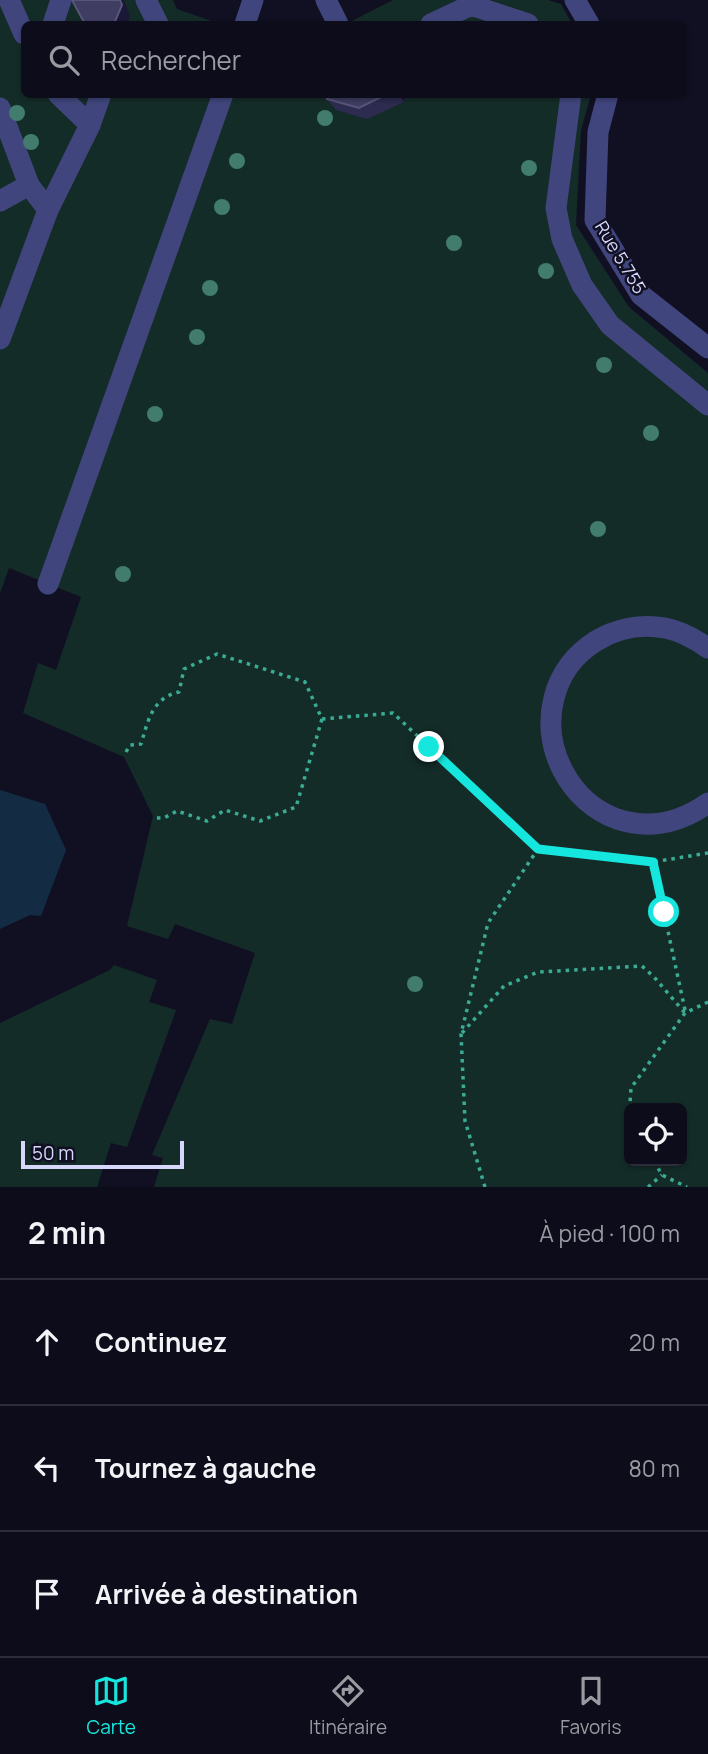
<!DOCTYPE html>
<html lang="fr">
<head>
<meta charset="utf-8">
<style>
  body { margin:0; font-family:Manrope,sans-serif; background:#161523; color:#f1f3f6 }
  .controls { position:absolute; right:21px; bottom:21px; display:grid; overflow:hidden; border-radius:10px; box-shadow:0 2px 5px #0004 }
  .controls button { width:63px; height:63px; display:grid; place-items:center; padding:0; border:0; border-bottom:2px solid #2d2c39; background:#0d0c1a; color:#f1f3f6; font:35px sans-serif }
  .scale { position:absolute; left:21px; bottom:18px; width:163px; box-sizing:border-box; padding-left:7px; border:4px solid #d6d7fb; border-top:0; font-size:19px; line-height:24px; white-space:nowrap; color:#d6d7fb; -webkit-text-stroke:5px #111023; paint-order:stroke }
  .stop { position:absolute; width:21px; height:21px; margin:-16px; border:5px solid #16e7de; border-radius:50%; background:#fff }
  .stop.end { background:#16e7de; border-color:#fff; box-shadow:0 2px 7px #0008 }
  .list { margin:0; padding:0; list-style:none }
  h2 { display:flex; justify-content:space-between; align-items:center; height:91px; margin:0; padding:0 28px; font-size:30px }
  h2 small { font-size:23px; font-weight:400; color:#9a9ba2 }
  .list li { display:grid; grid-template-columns:46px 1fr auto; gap:21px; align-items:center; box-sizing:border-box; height:126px; padding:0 28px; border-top:2px solid #2d2c39 }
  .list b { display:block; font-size:26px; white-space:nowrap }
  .list em { font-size:23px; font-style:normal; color:#9a9ba2 }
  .icon { flex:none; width:38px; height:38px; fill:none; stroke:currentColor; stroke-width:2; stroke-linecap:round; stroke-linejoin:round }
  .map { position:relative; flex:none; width:708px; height:1187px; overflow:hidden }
  .search { position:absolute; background:#0d0c1a; box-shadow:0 2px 5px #0004; left:21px; right:21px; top:21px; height:77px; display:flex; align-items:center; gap:18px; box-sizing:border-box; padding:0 24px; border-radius:10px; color:#9a9ba2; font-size:26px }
  .sheet { height:469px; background:#0d0c1a }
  nav { display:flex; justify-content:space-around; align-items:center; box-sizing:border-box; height:98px; border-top:2px solid #2d2c39; background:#0d0c1a; font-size:19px; color:#9a9ba2 }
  nav a { display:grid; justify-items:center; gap:4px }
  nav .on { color:#16e7de }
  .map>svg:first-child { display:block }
</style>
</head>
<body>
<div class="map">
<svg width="708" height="1187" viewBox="0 0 708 1187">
  <rect width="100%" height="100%" fill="#111023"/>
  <g fill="#142c28" fill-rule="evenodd">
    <path d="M 0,0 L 173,0 L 177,9 L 220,24 L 24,24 L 24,94 L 591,95 L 581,130 L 576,225 L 629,307 L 708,373 L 708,1187 L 154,1187 L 163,1158 L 152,1155 L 210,1019 L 232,1024 L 255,953 L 175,924 L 168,939 L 127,926 L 153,816 L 124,757 L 23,713 L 38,663 L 56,670 L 81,597 L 9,568 L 0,593 ZM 629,1108 L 682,1108 L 682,1161 L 629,1161 Z"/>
    <path d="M 393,0 L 548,0 L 561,4 L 572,24 L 346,24 Z"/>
    <path d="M 114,965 L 157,980 L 149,1002 L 176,1010 L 127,1147 L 111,1143 L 97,1187 L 0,1187 L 0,1023 L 110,970 Z"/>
  </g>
  <path fill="#132c44" d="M 0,790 L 45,804 L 66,850 L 41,916 L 30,915 L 0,929 Z"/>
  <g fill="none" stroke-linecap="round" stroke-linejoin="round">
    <g stroke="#3aab94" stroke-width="3.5" stroke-dasharray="3.5 5" stroke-linecap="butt">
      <path d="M 322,719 L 393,713 L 538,849 L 653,862"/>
      <path d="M 126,752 L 130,745 L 141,744 C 148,721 152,698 179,692 L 184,669 L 217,654 L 305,682 L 322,719 L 296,807 L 260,821 L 225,810 L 207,821 L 177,811 L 164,818 L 156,818"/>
      <path d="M 685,1010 L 653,862 L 708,853"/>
      <path d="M 462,1033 L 504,986 L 538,972 L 642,966 L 654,977 L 685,1013"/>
      <path d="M 629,1118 L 631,1088 L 685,1013 L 708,1002"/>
      <path d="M 654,1161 L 662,1175 L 687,1187"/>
      <path d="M 485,1187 L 465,1121 L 461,1034 L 488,923 L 538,849"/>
      <path d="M 648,1187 L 662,1175"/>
    </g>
    <g stroke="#40467d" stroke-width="21">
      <path d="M 9,0 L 24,34"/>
      <path d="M 146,0 L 158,24"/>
      <path d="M 326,0 L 338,24"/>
      <path d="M 575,0 L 589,24"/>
      <path d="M 53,24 L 61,0"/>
      <path d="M 245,24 L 253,0"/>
      <path d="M 431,24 L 467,7 L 474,6 L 528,24"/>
      <path d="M 58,94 L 90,125"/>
      <path d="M 571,94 L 556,208 L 562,239 L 582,285 L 610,325 L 708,405"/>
      <path d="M 608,94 L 598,132 L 595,220 L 641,295 L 708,348"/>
      <path d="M 0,108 L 29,185 L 48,210"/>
      <path d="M 0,201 L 29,185"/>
      <path d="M 0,339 L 48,210 L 90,125 L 101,94"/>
      <path d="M 48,584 L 223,94"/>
      <path d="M 708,648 C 695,639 681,631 665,628 C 616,619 566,649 554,698 C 541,748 570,802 617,819 C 650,830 681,822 708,803"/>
    </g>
  </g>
  <g fill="#417c6d">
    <circle cx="17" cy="113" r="8"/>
    <circle cx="325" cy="118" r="8"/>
    <circle cx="31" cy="142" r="8"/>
    <circle cx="237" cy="161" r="8"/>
    <circle cx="529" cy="168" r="8"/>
    <circle cx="222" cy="207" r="8"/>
    <circle cx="454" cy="243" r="8"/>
    <circle cx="546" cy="271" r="8"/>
    <circle cx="210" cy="288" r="8"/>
    <circle cx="197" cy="337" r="8"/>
    <circle cx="604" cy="365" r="8"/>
    <circle cx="155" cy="414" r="8"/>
    <circle cx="651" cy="433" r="8"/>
    <circle cx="598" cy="529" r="8"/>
    <circle cx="123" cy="574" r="8"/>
    <circle cx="415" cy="984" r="8"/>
  </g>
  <path fill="#2d2b4f" d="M 329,94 L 406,94 L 404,102 L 367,119 L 336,110 L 327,99 Z"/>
  <g fill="#1a1836">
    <path d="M 120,0 L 124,0 L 130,16 L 127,24 L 114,24 Z"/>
    <path d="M 399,94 L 406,94 L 404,102 Z"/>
  </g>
  <g fill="#3f3d61" stroke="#57567a" stroke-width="2">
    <path d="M 72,0 L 120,0 L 122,5 L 114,24 L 85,24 Z"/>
    <path d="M 329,94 L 387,94 L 359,108 L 327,99 Z"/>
  </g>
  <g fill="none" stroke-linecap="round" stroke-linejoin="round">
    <path stroke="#16e7de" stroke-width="9" d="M 429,747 L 538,849 L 653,862 L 664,912"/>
  </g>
  <g text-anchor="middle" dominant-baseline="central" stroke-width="5" stroke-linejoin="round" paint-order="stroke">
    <g font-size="18" fill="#d6d7fb" stroke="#111023">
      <text transform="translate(621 257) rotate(59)">Rue 5.755</text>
    </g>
  </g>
</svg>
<div class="controls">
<button><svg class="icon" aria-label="locate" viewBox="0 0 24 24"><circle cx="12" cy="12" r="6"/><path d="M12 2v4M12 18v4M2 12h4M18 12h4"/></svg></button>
</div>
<div class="scale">50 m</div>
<div class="stop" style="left:664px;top:912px"></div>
<div class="stop end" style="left:429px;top:747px"></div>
<div class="search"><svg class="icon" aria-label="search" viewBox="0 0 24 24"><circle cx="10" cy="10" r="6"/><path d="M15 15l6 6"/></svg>Rechercher</div>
</div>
<section class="sheet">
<h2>2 min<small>À pied · 100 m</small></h2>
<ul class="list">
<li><svg class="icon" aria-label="ahead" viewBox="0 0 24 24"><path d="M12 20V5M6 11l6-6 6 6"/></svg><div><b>Continuez</b></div><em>20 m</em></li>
<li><svg class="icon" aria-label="left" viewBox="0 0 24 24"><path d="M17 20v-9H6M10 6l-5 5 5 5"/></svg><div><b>Tournez à gauche</b></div><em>80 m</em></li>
<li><svg class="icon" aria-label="arrive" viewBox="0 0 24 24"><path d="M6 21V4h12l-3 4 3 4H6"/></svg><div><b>Arrivée à destination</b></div></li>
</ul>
</section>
<nav>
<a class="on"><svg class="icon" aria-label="map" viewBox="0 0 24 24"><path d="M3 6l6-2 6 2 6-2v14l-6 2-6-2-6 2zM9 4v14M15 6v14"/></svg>Carte</a>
<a><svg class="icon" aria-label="directions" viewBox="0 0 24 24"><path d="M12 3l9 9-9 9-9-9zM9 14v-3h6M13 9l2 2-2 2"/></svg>Itinéraire</a>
<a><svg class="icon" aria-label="saved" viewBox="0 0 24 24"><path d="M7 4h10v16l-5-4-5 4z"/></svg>Favoris</a>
</nav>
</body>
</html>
